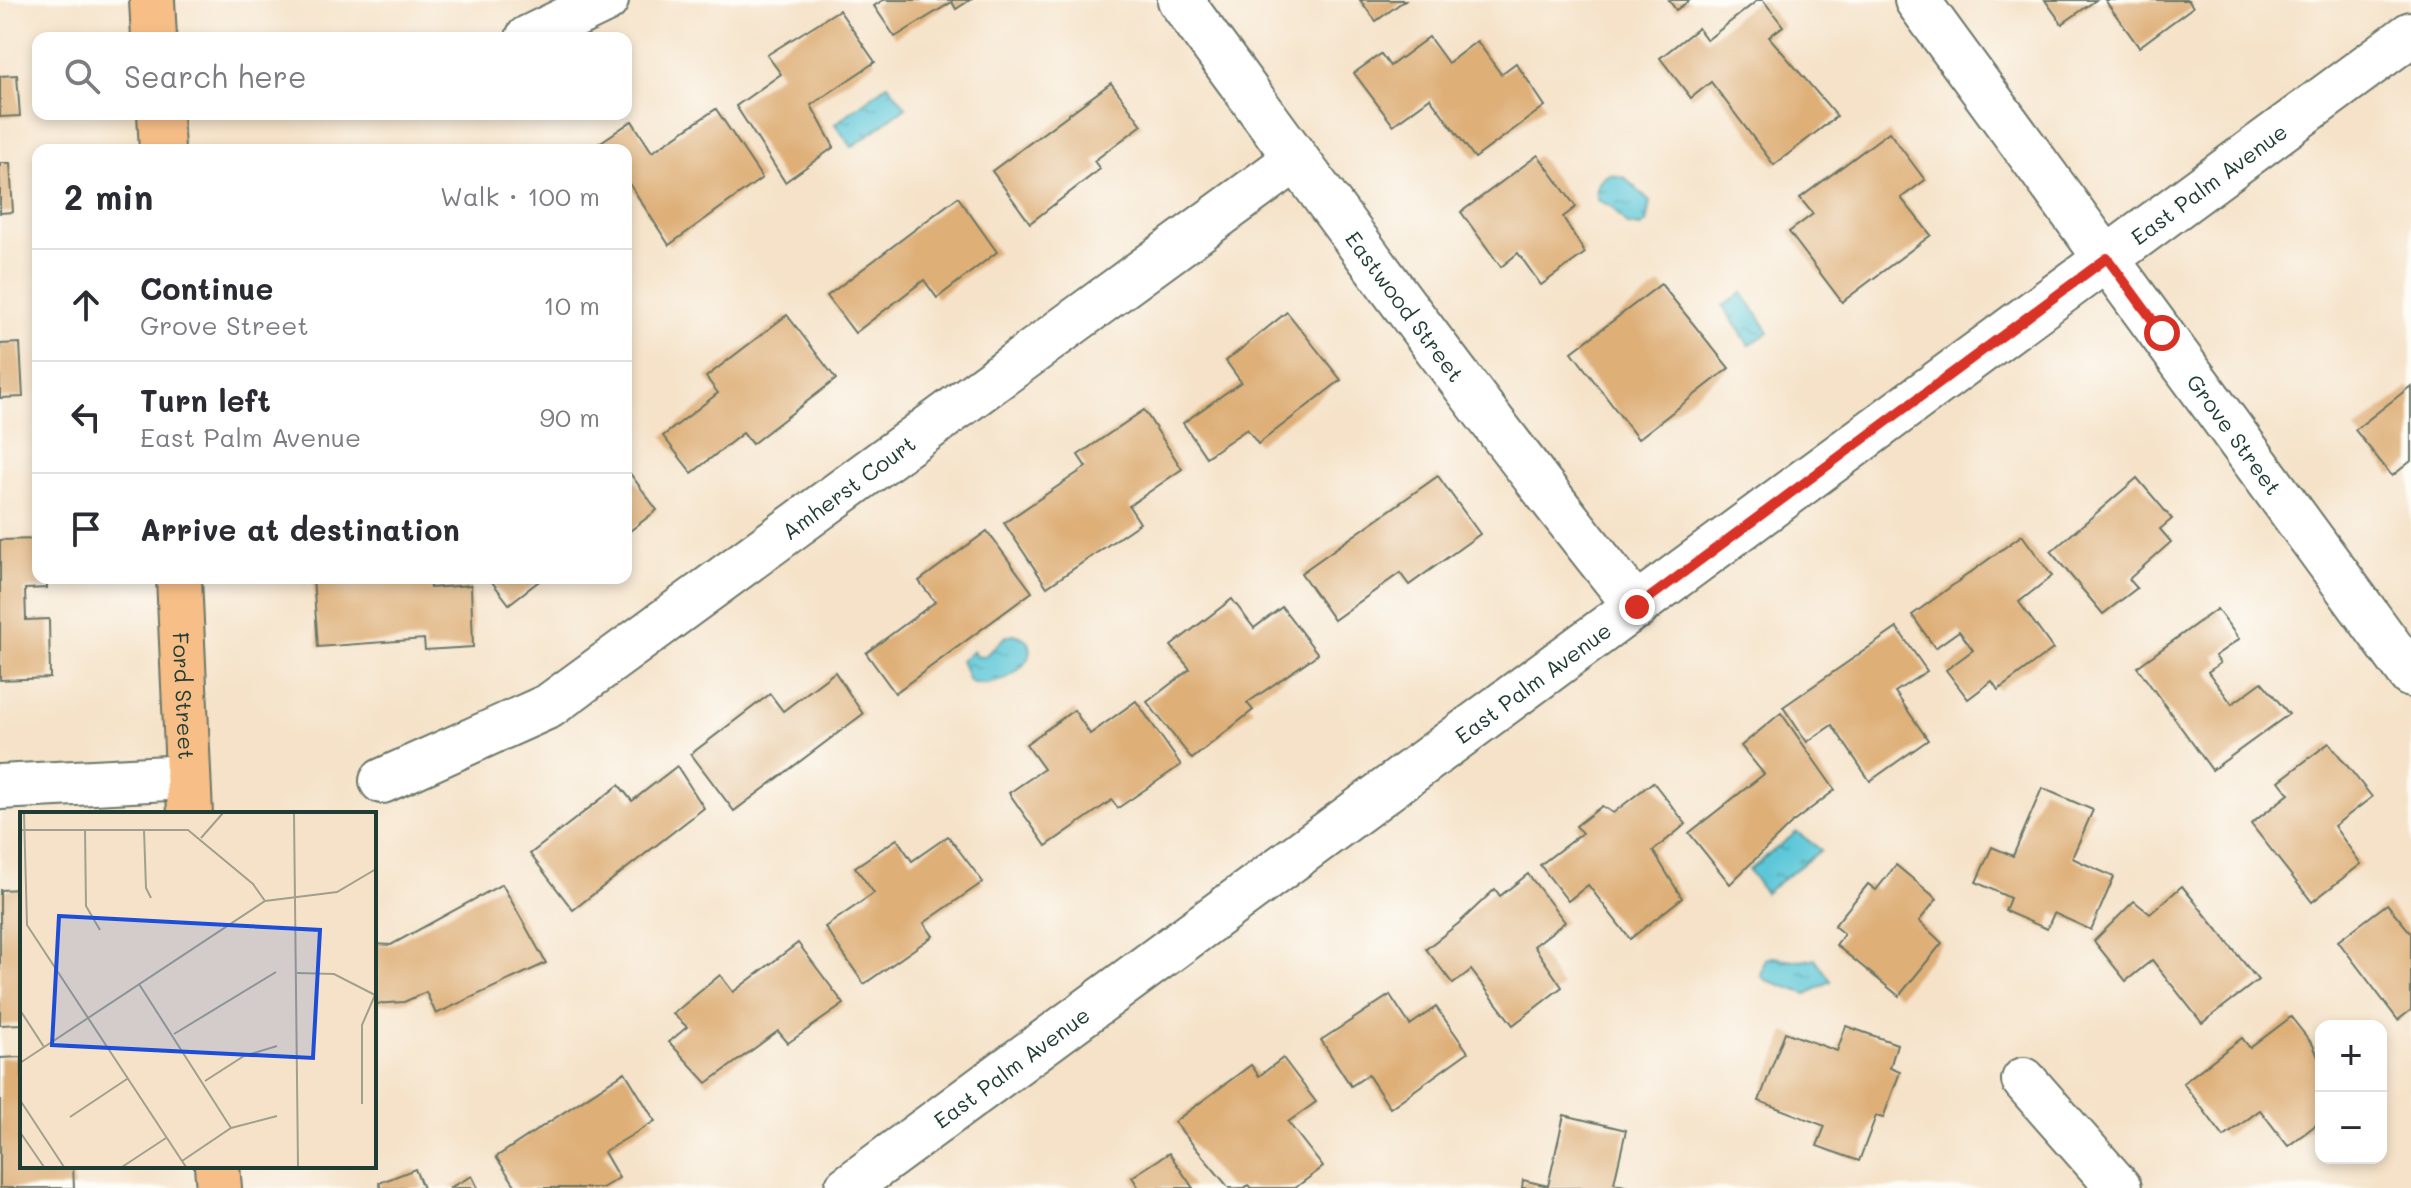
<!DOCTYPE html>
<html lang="en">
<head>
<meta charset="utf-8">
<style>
  body { margin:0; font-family:Mali,sans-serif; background:#f7f7f7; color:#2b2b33 }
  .controls { position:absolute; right:24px; bottom:24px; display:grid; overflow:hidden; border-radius:16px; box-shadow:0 4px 12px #0003 }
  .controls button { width:72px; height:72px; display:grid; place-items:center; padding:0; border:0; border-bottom:2px solid #e1e1e2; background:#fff; color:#2b2b33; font:40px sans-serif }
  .stop { position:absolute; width:24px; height:24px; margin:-18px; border:6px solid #d93025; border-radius:50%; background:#fff }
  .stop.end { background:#d93025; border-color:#fff; box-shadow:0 2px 8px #0008 }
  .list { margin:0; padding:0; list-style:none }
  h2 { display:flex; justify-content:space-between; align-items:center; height:104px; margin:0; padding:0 32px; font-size:34px }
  h2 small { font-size:26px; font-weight:400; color:#7c7c81 }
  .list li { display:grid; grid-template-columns:52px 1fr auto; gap:24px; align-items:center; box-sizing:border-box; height:112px; padding:0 32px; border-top:2px solid #e1e1e2 }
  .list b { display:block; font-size:30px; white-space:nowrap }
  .list p { margin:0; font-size:26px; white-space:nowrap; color:#7c7c81 }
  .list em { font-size:26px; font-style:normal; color:#7c7c81 }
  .icon { flex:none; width:44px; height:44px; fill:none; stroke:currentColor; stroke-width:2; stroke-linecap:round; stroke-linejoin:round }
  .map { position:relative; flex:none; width:2411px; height:1188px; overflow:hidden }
  .search { position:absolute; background:#fff; box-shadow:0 4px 12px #0003; left:32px; top:32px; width:600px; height:88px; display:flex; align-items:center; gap:20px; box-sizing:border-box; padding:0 28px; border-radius:16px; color:#7c7c81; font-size:30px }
  .panel { position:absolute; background:#fff; box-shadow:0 4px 12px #0003; left:32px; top:144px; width:600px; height:440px; border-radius:16px }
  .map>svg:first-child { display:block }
</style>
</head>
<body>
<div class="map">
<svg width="2411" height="1188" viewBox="0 0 2411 1188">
  <defs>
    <pattern id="water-ripples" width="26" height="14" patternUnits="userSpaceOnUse" patternTransform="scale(2)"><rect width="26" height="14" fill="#5dc7d8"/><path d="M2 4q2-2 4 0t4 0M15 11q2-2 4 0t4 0" fill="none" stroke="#4ca3b0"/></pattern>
  </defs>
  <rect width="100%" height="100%" fill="#fdfcf7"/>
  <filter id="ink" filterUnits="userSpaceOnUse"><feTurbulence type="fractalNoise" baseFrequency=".0125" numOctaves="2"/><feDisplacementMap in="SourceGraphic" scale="16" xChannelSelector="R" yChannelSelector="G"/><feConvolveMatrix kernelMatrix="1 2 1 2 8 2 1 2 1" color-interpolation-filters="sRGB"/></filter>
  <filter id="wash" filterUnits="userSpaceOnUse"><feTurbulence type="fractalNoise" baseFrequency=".006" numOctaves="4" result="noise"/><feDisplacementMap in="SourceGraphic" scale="32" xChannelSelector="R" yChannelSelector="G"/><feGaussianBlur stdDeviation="1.8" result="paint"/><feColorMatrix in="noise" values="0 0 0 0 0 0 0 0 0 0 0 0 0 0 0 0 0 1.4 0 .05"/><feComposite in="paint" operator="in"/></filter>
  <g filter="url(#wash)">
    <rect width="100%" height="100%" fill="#f5e2c8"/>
    <g fill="url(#water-ripples)" stroke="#3e8286" stroke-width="2">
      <path d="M 888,84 L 906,107 L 852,147 L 835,124 Z"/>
      <path d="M 1610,174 L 1625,178 L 1650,202 L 1646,223 L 1641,227 L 1627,225 L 1612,207 L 1598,200 C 1594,189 1599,179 1610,174 Z"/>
      <path d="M 1743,293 L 1769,332 L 1749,345 L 1723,306 Z"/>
      <path d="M 1014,634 C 1059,646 1001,697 969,681 L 961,660 L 973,651 L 976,657 L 985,656 L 1005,637 Z"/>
      <path d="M 1797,832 L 1821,850 L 1765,893 L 1749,870 Z"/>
      <path d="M 1772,957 L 1801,961 L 1815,958 L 1831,981 L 1807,994 L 1766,980 L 1761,976 L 1765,959 Z"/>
    </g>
    <g id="blocks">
      <g fill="#deaf77">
        <path d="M 883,0 L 970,0 L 956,9 L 952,2 L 895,37 L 874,6 Z"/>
        <path d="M 1360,0 L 1405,0 L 1376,21 Z"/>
        <path d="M 1669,0 L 1690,0 L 1676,10 Z"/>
        <path d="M 1758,0 L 1763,0 L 1783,26 L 1769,37 L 1837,116 L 1774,165 L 1711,82 L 1691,98 L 1660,58 L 1698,28 L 1707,40 Z"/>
        <path d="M 2045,0 L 2096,0 L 2062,24 Z"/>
        <path d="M 2105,0 L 2188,0 L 2193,7 L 2139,47 Z"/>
        <path d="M 839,10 L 875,62 L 811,105 L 834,147 L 785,182 L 736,106 L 781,74 L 767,55 Z"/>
        <path d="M 1429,37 L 1448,63 L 1477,41 L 1501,74 L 1516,63 L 1545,106 L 1475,158 L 1430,98 L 1393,125 L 1354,73 L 1381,54 L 1390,66 Z"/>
        <path d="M 17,75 L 20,116 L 0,117 L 0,76 Z"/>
        <path d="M 1111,83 L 1142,125 L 1094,161 L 1100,169 L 1030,223 L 992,171 Z"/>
        <path d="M 716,109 L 762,178 L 669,245 L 629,183 L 626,185 L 626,150 L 589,150 L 632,121 L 652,152 Z"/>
        <path d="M 1889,132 L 1925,180 L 1901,198 L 1931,235 L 1842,302 L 1789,232 L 1813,214 L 1800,198 Z"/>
        <path d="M 1538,155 L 1576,207 L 1563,217 L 1585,253 L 1541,285 L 1518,253 L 1501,267 L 1461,212 Z"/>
        <path d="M 0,163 L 10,163 L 13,212 L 0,213 Z"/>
        <path d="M 958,197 L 997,252 L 937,298 L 924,280 L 855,333 L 827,296 Z"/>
        <path d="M 1661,284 L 1729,368 L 1638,439 L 1572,352 Z"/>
        <path d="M 1287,312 L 1341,380 L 1258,444 L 1247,429 L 1206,457 L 1183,423 L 1241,382 L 1226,361 Z"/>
        <path d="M 787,315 L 836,379 L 752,444 L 743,433 L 692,473 L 663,436 L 718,393 L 706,377 Z"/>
        <path d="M 20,343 L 23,397 L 0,398 L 0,344 Z"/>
        <path d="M 2411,386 L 2411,461 L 2392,476 L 2355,430 Z"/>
        <path d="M 1144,410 L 1182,469 L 1129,506 L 1140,523 L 1047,587 L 1004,523 L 1086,467 L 1078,455 Z"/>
        <path d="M 626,468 L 657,510 L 626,534 Z"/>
        <path d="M 1438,476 L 1480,534 L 1409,585 L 1400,573 L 1334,620 L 1301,573 Z"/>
        <path d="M 2137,478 L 2172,519 L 2160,529 L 2171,542 L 2129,579 L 2137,588 L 2103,614 L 2051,552 Z"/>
        <path d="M 987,531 L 1032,592 L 895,693 L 866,653 L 935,602 L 919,581 Z"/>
        <path d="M 2022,535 L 2052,576 L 2019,602 L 2053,649 L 1998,690 L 1992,681 L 1968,699 L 1946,670 L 1973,650 L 1959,631 L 1935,648 L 1912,615 Z"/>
        <path d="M 38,539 L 38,578 L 47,578 L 47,588 L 25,589 L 26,620 L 49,619 L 50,678 L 0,680 L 0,540 Z"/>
        <path d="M 313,578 L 429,578 L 430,588 L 471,585 L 473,647 L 425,650 L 424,639 L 318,647 Z"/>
        <path d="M 489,578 L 543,578 L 509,604 Z"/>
        <path d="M 1232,599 L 1254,628 L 1282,607 L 1318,654 L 1247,703 L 1253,710 L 1192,759 L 1147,702 L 1190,669 L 1171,646 Z"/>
        <path d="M 2217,609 L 2239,639 L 2215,656 L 2220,663 L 2208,672 L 2232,704 L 2262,682 L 2289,714 L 2212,770 L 2137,667 Z"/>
        <path d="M 1897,628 L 1927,671 L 1895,692 L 1928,740 L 1870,781 L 1832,725 L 1807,742 L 1783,707 Z"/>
        <path d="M 835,672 L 863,714 L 734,811 L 691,754 L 770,694 L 783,711 Z"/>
        <path d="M 1136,701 L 1181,765 L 1118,808 L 1112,800 L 1046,846 L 1009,793 L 1044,769 L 1026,744 L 1074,710 L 1090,734 Z"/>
        <path d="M 1781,713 L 1835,790 L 1792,823 L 1730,884 L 1689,833 L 1764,774 L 1741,746 Z"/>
        <path d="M 2329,743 L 2372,797 L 2334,826 L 2361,864 L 2312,902 L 2251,824 L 2289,794 L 2279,781 Z"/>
        <path d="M 677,766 L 704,808 L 573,910 L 530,854 L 619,785 L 632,801 Z"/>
        <path d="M 1653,782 L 1686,824 L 1653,851 L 1682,898 L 1630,939 L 1588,885 L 1568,901 L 1540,865 L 1582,833 L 1576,826 L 1602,806 L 1613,813 Z"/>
        <path d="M 2042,788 L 2093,810 L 2072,858 L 2114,877 L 2091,930 L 2054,913 L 2047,929 L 2005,911 L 2010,898 L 1976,882 L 1992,847 L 2013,856 Z"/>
        <path d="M 948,836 L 983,882 L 924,923 L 933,936 L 864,984 L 825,927 L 874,893 L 855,867 L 897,839 L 912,861 Z"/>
        <path d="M 1896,865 L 1937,899 L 1919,921 L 1942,943 L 1899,996 L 1836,945 L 1844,934 L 1834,926 L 1868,884 L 1876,890 Z"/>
        <path d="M 1528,874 L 1565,922 L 1534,946 L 1562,987 L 1513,1025 L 1471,970 L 1453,984 L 1426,949 L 1459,923 L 1495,889 L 1500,896 Z"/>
        <path d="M 502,884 L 546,963 L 436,1014 L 426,992 L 404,1002 L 374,1004 L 374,944 L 391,945 Z"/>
        <path d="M 2182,886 L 2258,980 L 2202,1023 L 2152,960 L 2126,981 L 2094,941 L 2134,901 L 2150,914 Z"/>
        <path d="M 22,889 L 22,1024 L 0,1025 L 0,890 Z"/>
        <path d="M 2387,904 L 2411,933 L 2411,1010 L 2398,1020 L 2338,941 Z"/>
        <path d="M 798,943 L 844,1004 L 788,1043 L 778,1031 L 707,1083 L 669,1042 L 687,1027 L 673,1014 L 720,975 L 733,992 Z"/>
        <path d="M 1390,995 L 1410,1025 L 1436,1007 L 1468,1052 L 1390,1108 L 1368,1075 L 1351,1086 L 1321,1040 Z"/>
        <path d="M 2291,1017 L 2313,1045 L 2319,1059 L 2321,1057 L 2321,1121 L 2288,1146 L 2260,1110 L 2224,1137 L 2183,1083 L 2242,1038 L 2250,1048 Z"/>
        <path d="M 1846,1026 L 1897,1044 L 1890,1068 L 1900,1072 L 1883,1118 L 1876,1116 L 1859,1161 L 1817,1146 L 1825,1126 L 1759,1101 L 1785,1032 L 1837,1051 Z"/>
        <path d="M 22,1057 L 22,1166 L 73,1166 L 74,1188 L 0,1188 L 0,1058 Z"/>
        <path d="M 1283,1058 L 1316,1102 L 1288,1122 L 1323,1167 L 1295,1188 L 1251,1188 L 1248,1185 L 1244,1188 L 1229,1188 L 1174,1122 L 1251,1065 L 1259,1076 Z"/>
        <path d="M 625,1072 L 655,1121 L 604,1152 L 619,1178 L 602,1188 L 517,1188 L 496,1157 Z"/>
        <path d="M 1564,1115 L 1626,1130 L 1614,1183 L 1631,1188 L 1522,1188 L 1523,1180 L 1548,1186 Z"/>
        <path d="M 1169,1153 L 1193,1188 L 1139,1188 L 1132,1177 Z"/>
        <path d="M 415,1169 L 423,1188 L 381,1188 L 379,1183 Z"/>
        <path d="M 472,1176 L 478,1188 L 449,1188 Z"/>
      </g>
    </g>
  </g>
  <g filter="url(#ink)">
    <use href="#blocks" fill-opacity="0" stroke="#6a7768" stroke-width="2"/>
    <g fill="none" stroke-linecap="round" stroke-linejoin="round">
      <defs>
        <g id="minor">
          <path id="s1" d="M 1180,0 C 1329,204 1479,410 1637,607"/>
          <path id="s2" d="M 1917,0 L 2411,675"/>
          <path d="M 528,38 L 606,0"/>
          <path id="s3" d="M 382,781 L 549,706 L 1296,159"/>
          <path d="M 0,787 L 187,777"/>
          <path d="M 2024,1080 L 2119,1188"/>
          <path id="s4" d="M 847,1188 L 2411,34"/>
        </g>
        <g id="major">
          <path d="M 152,0 L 154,38"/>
          <path d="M 160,114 L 162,150"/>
          <path id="s5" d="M 179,578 L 190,814"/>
          <path d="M 217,1166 L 219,1188"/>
        </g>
      </defs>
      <use href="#minor" stroke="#6a7768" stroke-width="48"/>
      <use href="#major" stroke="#6a7768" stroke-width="48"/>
      <use href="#minor" stroke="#fff" stroke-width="44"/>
      <use href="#major" stroke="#f7be88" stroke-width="44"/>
    </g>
  </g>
  <g fill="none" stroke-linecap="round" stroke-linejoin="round" filter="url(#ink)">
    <path stroke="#d93025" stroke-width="10" d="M 1637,607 L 2107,258 L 2162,333"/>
  </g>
  <g text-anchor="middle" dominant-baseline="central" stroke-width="6" stroke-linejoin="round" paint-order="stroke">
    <g font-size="22" fill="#1f3d34" stroke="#fdfcf7">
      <text stroke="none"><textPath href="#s4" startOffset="1692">East Palm Avenue</textPath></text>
      <text stroke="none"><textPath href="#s1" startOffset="380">Eastwood Street</textPath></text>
      <text stroke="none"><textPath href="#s2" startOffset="538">Grove Street</textPath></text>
      <text stroke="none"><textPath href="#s3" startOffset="554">Amherst Court</textPath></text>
      <text stroke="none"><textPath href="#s4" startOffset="852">East Palm Avenue</textPath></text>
      <text stroke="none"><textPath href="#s5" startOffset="118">Ford Street</textPath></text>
      <text stroke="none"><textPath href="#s4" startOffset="204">East Palm Avenue</textPath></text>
    </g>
  </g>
  <g transform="translate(20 812)">
    <rect width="356" height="356" fill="#f5e2c8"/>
    <path fill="none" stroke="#9fa08d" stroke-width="2" d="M 4,1 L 7,113 L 166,355M 274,1 L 278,355M 0,18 L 168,18 L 233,72 L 245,89M 65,18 L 66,94 L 80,118M 124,18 L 126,76 L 131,86M 181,26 L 203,1M 277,161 L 314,162 L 355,183M 119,172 L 211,316M 0,198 L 24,235M 154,222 L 256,160M 0,251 L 245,89 L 317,80 L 356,57M 185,269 L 224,244 L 257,234M 0,288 L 44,355M 342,292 L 342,213 L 355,183M 50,305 L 107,267M 0,320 L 24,355M 162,349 L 211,316 L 257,304M 102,355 L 146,326"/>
    <path fill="#1d4ed8" fill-opacity="0.15" stroke="#1d4ed8" stroke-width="4" d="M 39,104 L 300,118 L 293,246 L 32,233 Z"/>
    <rect width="356" height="356" fill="none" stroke="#1f3d34" stroke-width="4"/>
  </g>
</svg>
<div class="controls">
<button>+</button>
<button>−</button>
</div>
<div class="stop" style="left:2162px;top:333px"></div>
<div class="stop end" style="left:1637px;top:607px"></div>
<div class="search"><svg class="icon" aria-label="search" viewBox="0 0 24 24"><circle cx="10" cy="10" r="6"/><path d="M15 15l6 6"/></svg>Search here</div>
<section class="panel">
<h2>2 min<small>Walk · 100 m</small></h2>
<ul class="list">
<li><svg class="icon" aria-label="ahead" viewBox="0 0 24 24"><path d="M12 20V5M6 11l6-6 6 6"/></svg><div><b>Continue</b><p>Grove Street</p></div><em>10 m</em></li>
<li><svg class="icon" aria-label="left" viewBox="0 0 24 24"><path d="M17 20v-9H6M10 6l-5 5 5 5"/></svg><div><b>Turn left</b><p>East Palm Avenue</p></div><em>90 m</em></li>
<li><svg class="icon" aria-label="arrive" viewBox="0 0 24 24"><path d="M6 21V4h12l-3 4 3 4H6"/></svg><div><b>Arrive at destination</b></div></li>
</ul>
</section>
</div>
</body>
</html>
